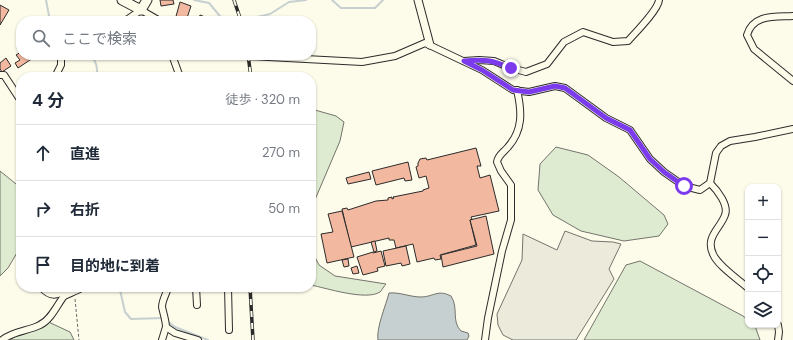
<!DOCTYPE html>
<html lang="ja">
<head>
<meta charset="utf-8">
<style>
  body { margin:0; font-family:"DM Sans","Noto Sans JP",sans-serif; background:#f2f2f3; color:#1f2937 }
  .controls { position:absolute; right:12px; bottom:12px; display:grid; overflow:hidden; border-radius:8px; box-shadow:0 1px 3px #0004 }
  .controls button { width:36px; height:36px; display:grid; place-items:center; padding:0; border:0; border-bottom:1px solid #e0e1e3; background:#fff; color:#1f2937; font:20px sans-serif }
  .stop { position:absolute; width:12px; height:12px; margin:-9px; border:3px solid #7c3aed; border-radius:50%; background:#fff }
  .stop.end { background:#7c3aed; border-color:#fff; box-shadow:0 1px 4px #0008 }
  .list { margin:0; padding:0; list-style:none }
  h2 { display:flex; justify-content:space-between; align-items:center; height:52px; margin:0; padding:0 16px; font-size:17px }
  h2 small { font-size:13px; font-weight:400; color:#747a83 }
  .list li { display:grid; grid-template-columns:26px 1fr auto; gap:12px; align-items:center; box-sizing:border-box; height:56px; padding:0 16px; border-top:1px solid #e0e1e3 }
  .list b { display:block; font-size:15px; white-space:nowrap }
  .list em { font-size:13px; font-style:normal; color:#747a83 }
  .icon { flex:none; width:22px; height:22px; fill:none; stroke:currentColor; stroke-width:2; stroke-linecap:round; stroke-linejoin:round }
  .map { position:relative; flex:none; width:793px; height:340px; overflow:hidden }
  .search { position:absolute; background:#fff; box-shadow:0 1px 3px #0004; left:16px; top:16px; width:300px; height:44px; display:flex; align-items:center; gap:10px; box-sizing:border-box; padding:0 14px; border-radius:16px; color:#747a83; font-size:15px }
  .panel { position:absolute; background:#fff; box-shadow:0 1px 3px #0004; left:16px; top:72px; width:300px; height:220px; border-radius:16px }
  .map>svg:first-child { display:block }
</style>
</head>
<body>
<div class="map">
<svg width="793" height="340" viewBox="0 0 793 340">
  <rect width="100%" height="100%" fill="#fdfbea"/>
  <g fill="#deebd1" stroke="#74746e">
    <path d="M 311,110 L 315,110 L 336,116 L 344,122 L 340,141 L 311,209 Z"/>
    <path d="M 556,147 L 588,155 L 619,177 L 664,215 L 668,224 L 659,236 L 624,241 L 581,231 L 553,215 L 538,190 L 540,164 Z"/>
    <path d="M 0,171 L 21,188 L 21,246 L 8,268 L 0,276 Z"/>
    <path d="M 311,249 L 319,265 L 335,276 L 386,284 C 384,286 382,290 380,292 C 366,301 326,288 311,285 Z"/>
    <path d="M 640,261 L 743,316 L 748,320 L 748,325 L 755,326 L 760,340 L 584,340 L 626,265 Z"/>
    <path d="M 42,319 L 70,332 L 74,340 L 10,340 Z"/>
  </g>
  <path fill="#eceadb" stroke="#74746e" d="M 565,231 L 592,241 L 613,242 L 621,244 L 609,269 L 614,279 L 576,340 L 513,340 L 503,335 L 498,325 L 497,314 L 522,260 L 523,234 L 557,250 Z"/>
  <path fill="#c7d0d0" stroke="#74746e" d="M 389,293 C 400,292 410,297 421,297 C 433,297 438,289 451,296 C 459,308 451,321 461,331 L 468,333 L 469,336 L 467,340 L 378,340 C 376,328 386,305 389,293 Z"/>
  <g fill="none" stroke-linecap="round" stroke-linejoin="round">
    <g stroke="#c7d0d0" stroke-width="2">
      <path d="M 46,0 L 50,21"/>
      <path d="M 194,0 L 209,3 L 224,21 L 231,20"/>
      <path d="M 332,0 L 341,8 L 375,8 L 383,0"/>
      <path d="M 253,18 L 270,14 L 289,2 L 306,0"/>
      <path d="M 90,55 C 96,61 99,68 96,77"/>
      <path d="M 118,287 L 120,290 L 125,312 L 131,319 L 163,318"/>
      <path d="M 166,320 L 175,327 L 208,340"/>
    </g>
  </g>
  <g fill="#f2b8a0" stroke="#2b2b2b">
    <path d="M 160,0 L 173,0 L 174,4 L 161,6 Z"/>
    <path d="M 180,2 L 191,6 L 186,21 L 175,20 Z"/>
    <path d="M 0,5 L 9,10 L 0,25 Z"/>
    <path d="M 200,15 L 210,19 L 209,21 L 198,21 Z"/>
    <path d="M 21,52 L 21,55 L 35,55 L 32,57 L 33,58 L 18,68 L 15,63 L 20,60 L 16,55 Z"/>
    <path d="M 6,58 L 11,66 L 2,72 L 0,69 L 0,63 Z"/>
    <path d="M 476,148 L 481,166 L 477,166 L 480,178 L 490,175 L 499,211 L 471,217 L 472,219 L 470,220 L 476,245 L 440,255 L 441,259 L 435,260 L 434,258 L 417,262 L 413,244 L 396,248 L 394,240 L 389,240 L 389,238 L 351,247 L 342,209 L 347,208 L 348,210 L 376,201 L 388,200 L 388,198 L 392,197 L 392,199 L 394,198 L 393,197 L 423,191 L 423,190 L 429,188 L 426,176 L 419,178 L 416,167 L 418,166 L 418,163 L 420,159 L 426,158 L 427,160 Z"/>
    <path d="M 408,162 L 412,180 L 405,181 L 404,178 L 376,185 L 372,171 Z"/>
    <path d="M 369,172 L 371,179 L 348,184 L 346,178 Z"/>
    <path d="M 342,211 L 354,257 L 327,263 L 321,234 L 333,232 L 328,214 Z"/>
    <path d="M 486,216 L 494,254 L 443,267 L 441,255 L 477,246 L 470,220 Z"/>
    <path d="M 375,241 L 377,251 L 374,252 L 371,242 Z"/>
    <path d="M 406,246 L 410,264 L 402,266 L 401,263 L 386,266 L 383,251 Z"/>
    <path d="M 381,251 L 385,266 L 377,268 L 378,271 L 363,275 L 357,257 L 373,252 L 373,253 Z"/>
    <path d="M 348,259 L 349,266 L 344,267 L 342,260 Z"/>
    <path d="M 357,266 L 359,273 L 353,274 L 351,268 Z"/>
  </g>
  <g fill="none" stroke-linecap="round" stroke-linejoin="round">
    <defs>
      <g id="minor">
        <path d="M 793,16 C 775,17 753,14 747,35 L 754,49 L 793,81"/>
        <path d="M 125,21 L 141,10 L 160,21"/>
        <path d="M 172,55 L 180,77"/>
        <path d="M 230,55 L 362,62 L 395,56 L 425,43 L 482,70 L 513,90 L 529,92 L 555,86 L 565,88 L 606,118 L 630,130 L 650,159 L 664,172 L 684,186 L 700,190 L 710,183 L 716,153 L 721,146 L 730,141 L 755,137 L 793,129"/>
        <path d="M 464,61 L 479,60 L 494,61 L 511,68 L 526,72 L 547,64 L 564,42 L 583,32 L 613,42 L 628,41 C 636,32 658,10 659,0"/>
        <path d="M 0,75 L 4,75 L 21,101"/>
        <path d="M 55,77 L 61,65 L 61,55"/>
        <path d="M 710,183 C 717,190 729,205 725,215 C 720,229 705,237 713,254 C 718,266 738,279 748,288"/>
        <path d="M 41,287 C 52,300 60,294 72,287"/>
        <path d="M 168,287 C 167,293 162,300 162,307 C 163,312 166,321 166,327 L 175,333 L 198,340"/>
        <path d="M 196,287 L 197,305"/>
        <path d="M 228,287 L 229,330"/>
        <path d="M 64,296 C 70,293 77,291 83,287"/>
        <path d="M 778,325 L 779,332 L 778,340"/>
        <path d="M 2,340 C 13,331 28,331 40,325 C 51,320 57,305 64,296"/>
        <path d="M 162,340 L 166,327"/>
        <path d="M 485,340 L 488,318 L 502,251 L 511,220 L 511,185 L 501,171 L 497,162 C 498,155 503,153 508,147 C 523,130 522,112 517,90"/>
      </g>
      <path id="tertiary" d="M 418,0 L 430,45"/>
      <path id="primary" d="M 122,0 L 141,10 L 147,0"/>
    </defs>
    <use href="#minor" stroke="#2b2b2b" stroke-width="8"/>
    <use href="#tertiary" stroke="#2b2b2b" stroke-width="9"/>
    <use href="#primary" stroke="#2b2b2b" stroke-width="11"/>
    <path stroke="#6a6964" stroke-width="1" stroke-dasharray="3 2" stroke-linecap="butt" d="M 75,299 L 79,340"/>
    <use href="#minor" stroke="#fdfbea" stroke-width="6"/>
    <use href="#tertiary" stroke="#fdfbea" stroke-width="7"/>
    <use href="#primary" stroke="#fdfbea" stroke-width="9"/>
    <defs>
      <g id="rail">
        <path d="M 234,0 L 241,21"/>
        <path d="M 248,55 L 251,77"/>
        <path d="M 250,287 L 253,340"/>
      </g>
    </defs>
    <use href="#rail" stroke="#2b2b2b" stroke-width="3.5"/>
    <use href="#rail" stroke="#fdfbea" stroke-width="2" stroke-dasharray="6" stroke-linecap="butt"/>
  </g>
  <g fill="none" stroke-linecap="round" stroke-linejoin="round">
    <path stroke="#7c3aed" stroke-width="5" d="M 511,68 C 491,60 485,59 464,61 L 482,70 L 513,90 L 529,92 L 555,86 L 565,88 L 606,118 L 630,130 L 650,159 L 664,172 L 684,186"/>
  </g>
</svg>
<div class="controls">
<button>+</button>
<button>−</button>
<button><svg class="icon" aria-label="locate" viewBox="0 0 24 24"><circle cx="12" cy="12" r="6"/><path d="M12 2v4M12 18v4M2 12h4M18 12h4"/></svg></button>
<button><svg class="icon" aria-label="layers" viewBox="0 0 24 24"><path d="M12 4l9 5-9 5-9-5zM3 14l9 5 9-5"/></svg></button>
</div>
<div class="stop" style="left:684px;top:186px"></div>
<div class="stop end" style="left:511px;top:68px"></div>
<div class="search"><svg class="icon" aria-label="search" viewBox="0 0 24 24"><circle cx="10" cy="10" r="6"/><path d="M15 15l6 6"/></svg>ここで検索</div>
<section class="panel">
<h2>4 分<small>徒歩 · 320 m</small></h2>
<ul class="list">
<li><svg class="icon" aria-label="ahead" viewBox="0 0 24 24"><path d="M12 20V5M6 11l6-6 6 6"/></svg><div><b>直進</b></div><em>270 m</em></li>
<li><svg class="icon" aria-label="right" viewBox="0 0 24 24"><path d="M7 20v-9h11M14 6l5 5-5 5"/></svg><div><b>右折</b></div><em>50 m</em></li>
<li><svg class="icon" aria-label="arrive" viewBox="0 0 24 24"><path d="M6 21V4h12l-3 4 3 4H6"/></svg><div><b>目的地に到着</b></div></li>
</ul>
</section>
</div>
</body>
</html>
